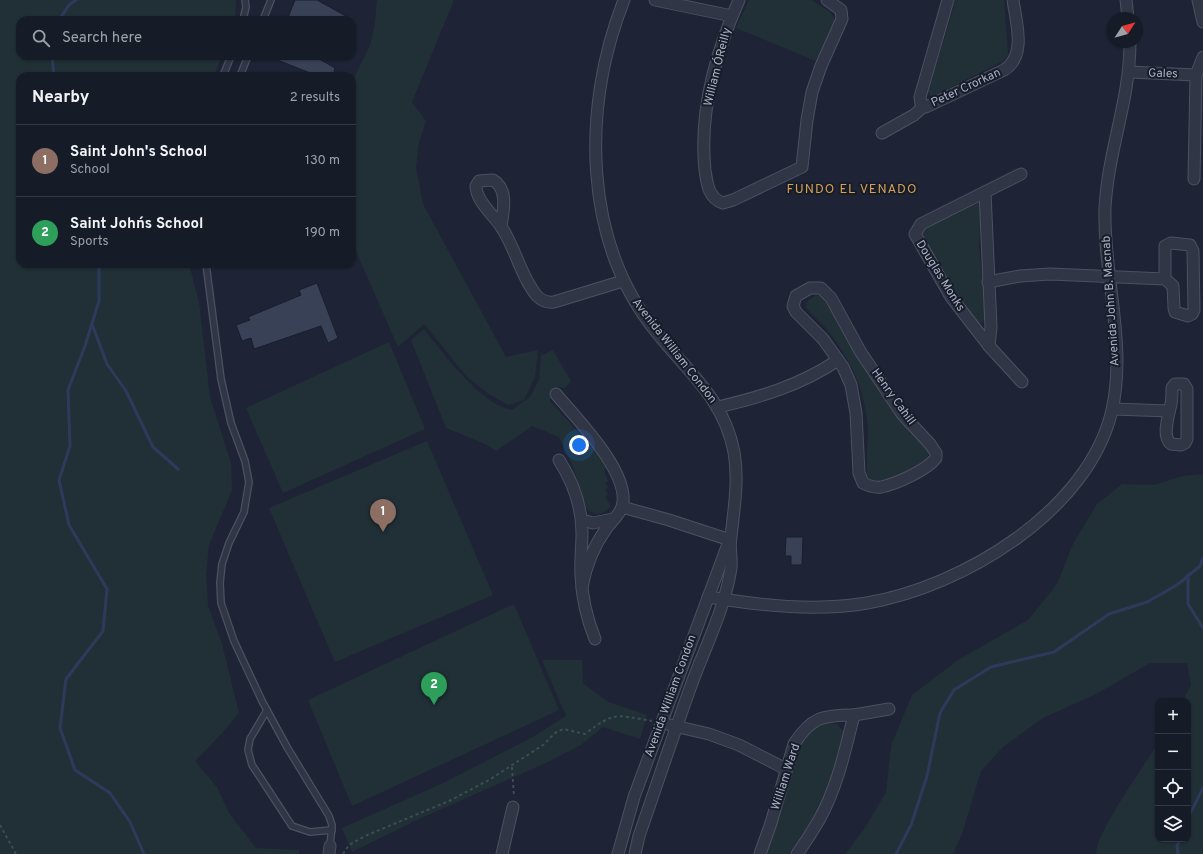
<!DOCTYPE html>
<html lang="en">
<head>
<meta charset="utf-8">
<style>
  body { margin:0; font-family:Overpass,sans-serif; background:#1f2430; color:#f1f3f6 }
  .controls { position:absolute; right:12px; bottom:12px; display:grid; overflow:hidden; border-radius:8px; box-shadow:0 1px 3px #0004 }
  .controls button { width:36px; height:36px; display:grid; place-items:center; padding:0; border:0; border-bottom:1px solid #353945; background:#161b28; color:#f1f3f6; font:20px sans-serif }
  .compass { position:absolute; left:1107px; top:12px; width:36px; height:36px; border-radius:50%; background:#161b28; box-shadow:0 1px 3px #0004; rotate:54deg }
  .you { position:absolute; left:579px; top:445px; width:14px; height:14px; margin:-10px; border:3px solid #fff; border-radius:50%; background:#1a73e8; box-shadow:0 0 0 6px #1a73e833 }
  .badge { display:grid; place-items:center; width:26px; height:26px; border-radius:50%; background:#7895fb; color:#fff; font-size:13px; font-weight:700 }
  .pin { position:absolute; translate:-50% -33px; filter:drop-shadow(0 1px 2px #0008) }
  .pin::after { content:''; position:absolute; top:21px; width:14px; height:12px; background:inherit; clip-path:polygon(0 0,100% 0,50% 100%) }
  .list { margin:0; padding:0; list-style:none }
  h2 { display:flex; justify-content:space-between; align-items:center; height:52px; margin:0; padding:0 16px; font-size:17px }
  h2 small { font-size:13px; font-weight:400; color:#9ea1a8 }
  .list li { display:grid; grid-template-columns:26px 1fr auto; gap:12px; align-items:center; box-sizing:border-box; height:72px; padding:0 16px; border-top:1px solid #353945 }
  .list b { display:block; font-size:15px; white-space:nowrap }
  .list p { margin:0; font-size:13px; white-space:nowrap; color:#9ea1a8 }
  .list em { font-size:13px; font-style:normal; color:#9ea1a8 }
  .icon { flex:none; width:22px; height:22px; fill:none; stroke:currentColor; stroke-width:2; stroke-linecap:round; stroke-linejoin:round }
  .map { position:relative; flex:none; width:1203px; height:854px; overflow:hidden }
  .search { position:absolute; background:#161b28; box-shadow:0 1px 3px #0004; left:16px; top:16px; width:340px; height:44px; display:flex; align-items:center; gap:10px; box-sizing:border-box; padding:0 14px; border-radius:12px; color:#9ea1a8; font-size:15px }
  .panel { position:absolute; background:#161b28; box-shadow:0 1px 3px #0004; left:16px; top:72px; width:340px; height:196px; border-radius:12px }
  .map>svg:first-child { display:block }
</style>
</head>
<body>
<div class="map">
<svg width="1203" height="854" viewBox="0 0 1203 854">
  <rect width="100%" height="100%" fill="#1e2435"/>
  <g fill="#203036">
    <path d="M 0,0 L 236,0 L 235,20 L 20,20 L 20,56 L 222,56 L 214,76 L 20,76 L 20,264 L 189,264 L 199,302 L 210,397 L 231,463 L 232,490 L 209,545 L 206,575 L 208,605 L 222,644 L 239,713 L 224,731 L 195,761 L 217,787 L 229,813 L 256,848 L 299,850 L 299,854 L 0,854 Z"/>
    <path d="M 377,0 L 454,0 L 412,102 L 426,121 L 419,142 L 416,167 L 423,204 L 506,357 L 538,350 L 535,377 L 524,400 L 508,405 L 489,394 L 468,378 L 424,324 L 398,347 L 352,242 L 352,82 L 370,46 L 375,24 Z"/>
    <path d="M 749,0 L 811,0 L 830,12 L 834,18 L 834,25 L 816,61 L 736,28 Z"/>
    <path d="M 956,0 L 1004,0 L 1008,55 L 1003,61 L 932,97 L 928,92 Z"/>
    <path d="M 978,203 L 981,207 L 979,247 L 986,318 L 982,323 L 979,324 L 956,297 L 921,237 L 921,231 L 927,224 L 954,215 Z"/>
    <path d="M 817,295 L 826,300 L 841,329 L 872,381 L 898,419 L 928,450 L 928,456 L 926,459 C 915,466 875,492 867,475 C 866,460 868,445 868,430 C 866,393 851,360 829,332 C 822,323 812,316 806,307 L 807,301 Z"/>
    <path d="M 424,329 C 443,353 481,405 512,410 L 531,396 L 539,380 L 541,356 L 553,350 L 571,381 L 565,388 C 554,385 550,391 550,401 L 609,466 L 604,470 L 608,481 L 605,483 L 608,487 L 605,490 L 608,494 L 605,497 L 611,506 C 604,515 596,517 587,509 L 571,462 L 559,437 L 532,426 L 496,451 L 485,444 L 446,428 L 411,340 Z"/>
    <path d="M 389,342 L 425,429 L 283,493 L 246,408 Z"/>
    <path d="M 427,441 L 493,595 L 335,662 L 269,508 Z"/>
    <path d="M 1201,474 L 1203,475 L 1203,854 L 1096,854 C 1096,832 1145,765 1158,743 L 1158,839 L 1188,839 L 1188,701 L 1183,701 L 1191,685 L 1187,663 L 1150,663 L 1098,693 L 1043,718 L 1003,747 L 981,771 L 962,834 L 953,854 L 845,854 L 865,828 L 886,792 L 891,746 L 912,695 L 958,660 L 1028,620 L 1057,584 L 1073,544 L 1097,504 L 1122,484 L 1154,485 L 1183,476 Z"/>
    <path d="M 514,604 L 559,710 L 352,806 L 308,700 Z"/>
    <path d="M 542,660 L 582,660 L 583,683 L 608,702 L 647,715 L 640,739 L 603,727 L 581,745 L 548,762 L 419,819 L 352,852 L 342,828 L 441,784 L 531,738 L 566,716 Z"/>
    <path d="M 830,723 L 837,724 L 844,732 C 834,775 818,820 788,854 L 764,854 C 774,821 788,751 813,729 C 818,726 825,724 830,723 Z"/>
  </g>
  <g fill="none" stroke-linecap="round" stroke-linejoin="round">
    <g stroke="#2e3a5b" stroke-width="3">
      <path d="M 59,20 L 69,5 L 76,0"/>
      <path d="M 52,56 L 54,76"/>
      <path d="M 99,264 L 99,301 L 85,346 L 68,390 L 70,446 L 59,480 L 69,525 L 107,589 L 103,631 L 66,679 L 60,728 L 75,770 L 110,793 L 130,822 L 144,854"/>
      <path d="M 92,324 L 107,364 L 126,391 L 153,447 L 178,469"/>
      <path d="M 1188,575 L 1188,604 L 1203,628"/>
      <path d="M 1188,818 L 1203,788"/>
      <path d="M 896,854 L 911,825 L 927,776 L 940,713 L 954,690 L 991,667 L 1054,652 L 1109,614 L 1147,602 L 1177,585 L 1200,566 L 1203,558"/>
      <path d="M 1178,854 L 1177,846 L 1180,839"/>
    </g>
  </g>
  <g fill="#394156" stroke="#191e2c">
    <path d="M 295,0 L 317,0 L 353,20 L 287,20 Z"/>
    <path d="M 267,56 L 314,56 L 335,68 L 333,76 L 318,76 Z"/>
    <path d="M 317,283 L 338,338 L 328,343 L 321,326 L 254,349 L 251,338 L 242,341 L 236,325 L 250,320 L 248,317 L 301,295 L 299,290 Z"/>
    <path d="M 786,537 L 803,537 L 802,565 L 791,565 L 791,556 L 785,556 Z"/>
  </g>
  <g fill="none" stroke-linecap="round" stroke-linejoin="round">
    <defs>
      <g id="service">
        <path d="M 243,20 L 246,7 L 245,0"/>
        <path d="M 263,20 L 271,0"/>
        <path d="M 223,76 L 231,56"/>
        <path d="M 240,76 L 248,56"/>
        <path d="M 206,264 L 221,379 L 231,423 L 245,461 L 249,482 L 244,512 L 229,543 L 222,564 L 220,583 L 221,603 L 234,641 L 262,701 L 287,747 L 329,816 L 332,825 L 330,846"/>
        <path d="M 267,710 L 250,739 L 248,750 L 252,765 L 292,826 L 310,832 L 332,830"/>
      </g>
      <g id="minor">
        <path d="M 624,0 C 582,107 582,241 657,333 C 688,372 724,399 734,452 C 739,480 734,508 731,537 C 729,547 732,558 731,568 C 725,608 706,645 692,683 C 674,733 657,784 639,836 L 635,854"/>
        <path d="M 655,0 L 732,16"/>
        <path d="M 739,0 C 716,52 699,113 705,170 C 707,183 708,198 723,203 L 733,200 L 802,167 L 807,120 L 812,92 L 821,66 L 842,19 L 841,10 L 827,0"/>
        <path d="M 948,0 L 920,97 L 921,104 L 926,107 L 1004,70 C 1027,56 1016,22 1013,0"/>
        <path d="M 1126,0 L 1128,18"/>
        <path d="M 1198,0 L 1203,22"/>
        <path d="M 1129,72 L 1196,75"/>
        <path d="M 882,133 L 914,115 L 924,106"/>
        <path d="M 1021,174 L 921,224 L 915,234 L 951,297 L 989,346 L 1022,382"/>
        <path d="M 1194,179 L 1196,75 L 1203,57"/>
        <path d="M 985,192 L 991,327 L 989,346"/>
        <path d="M 501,227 C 503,212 509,189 493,180 L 479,181 L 476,186 C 476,200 492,214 500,225 C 515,246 520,275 537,296 C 542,301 547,303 554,302 L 623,281"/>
        <path d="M 988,282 L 1020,276 L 1050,274 L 1165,279 L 1173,286 L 1174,308 L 1175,312 L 1188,316 L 1192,314 L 1194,310 L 1193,251 L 1190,245 L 1171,243 L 1165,246 L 1165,279"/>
        <path d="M 810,288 L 821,288 L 831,298 L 860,351 L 902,414 L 930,444 L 936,453 L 936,458 C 927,470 896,484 881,487 C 875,488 869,486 863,483 L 859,473 L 856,413 L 851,385 L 843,367 L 823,339 L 796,312 L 793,306 L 796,296 Z"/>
        <path d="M 1175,384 L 1184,384 L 1187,389 L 1187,439 L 1185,443 L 1181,445 L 1171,444 C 1161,436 1169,415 1171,404 C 1172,399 1172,393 1172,388 Z"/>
        <path d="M 556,394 C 576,418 632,474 622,507 C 620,514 610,523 606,529 C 593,547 586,566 582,587"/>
        <path d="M 718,407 C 761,397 801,385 838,360"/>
        <path d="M 1113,409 L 1169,411"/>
        <path d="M 559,460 C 573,482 582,506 582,533 C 582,547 580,561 581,576 C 582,598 587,619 595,639"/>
        <path d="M 622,507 L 669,520 L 730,540"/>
        <path d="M 582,520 L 593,523 L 613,519"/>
        <path d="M 708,597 C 759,605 815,612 867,603 C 962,587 1089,511 1112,410 C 1127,344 1103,275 1105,208 C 1108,150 1130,101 1130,42"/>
        <path d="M 854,715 L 889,709"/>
        <path d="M 670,725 L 709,734 L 739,745 L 786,769"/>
        <path d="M 329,854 L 330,846"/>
        <path d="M 502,854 L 513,807"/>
        <path d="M 618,854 L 634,797 L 728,544"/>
        <path d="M 760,854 L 771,823 L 794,744 C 811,717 823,715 854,715 C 845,751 837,788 819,820 C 812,832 805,843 797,854"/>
      </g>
    </defs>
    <use href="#service" stroke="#4c5161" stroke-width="8"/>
    <use href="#minor" stroke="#4c5161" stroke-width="13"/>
    <g stroke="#3d4d54" stroke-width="2" stroke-dasharray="3 3" stroke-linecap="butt">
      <path d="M 512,767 L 514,797"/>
      <path d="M 0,825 L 16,854"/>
      <path d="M 343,854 L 349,845 L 365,836 L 449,801 L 489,780 L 543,745 L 555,733 L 563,729 L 585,734 C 615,711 616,715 652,721"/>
    </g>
    <use href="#service" stroke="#313646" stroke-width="5.5"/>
    <use href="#minor" stroke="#313646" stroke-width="11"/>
  </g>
  <g text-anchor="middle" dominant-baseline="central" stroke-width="4" stroke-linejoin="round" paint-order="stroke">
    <g font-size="12" fill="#aab0c3" stroke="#171c2a">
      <text transform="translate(718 67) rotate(-76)">William O´Reilly</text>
      <text transform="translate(1163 74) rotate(2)">Gales</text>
      <text transform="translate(966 88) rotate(-25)">Peter Crorkan</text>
      <text transform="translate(940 276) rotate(58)">Douglas Monks</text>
      <text transform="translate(1111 301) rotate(-94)">Avenida John B. Macnab</text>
      <text transform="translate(674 351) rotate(52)">Avenida William Condon</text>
      <text transform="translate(893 397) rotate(54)">Henry Cahill</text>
      <text transform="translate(671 696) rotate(-70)">Avenida William Condon</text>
      <text transform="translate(786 777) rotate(-72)">William Ward</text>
    </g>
    <g font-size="13" letter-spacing="1" fill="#d6a153" stroke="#171c2a">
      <text x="852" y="190">FUNDO EL VENADO</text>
    </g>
  </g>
</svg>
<div class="controls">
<button>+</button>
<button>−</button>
<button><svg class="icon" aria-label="locate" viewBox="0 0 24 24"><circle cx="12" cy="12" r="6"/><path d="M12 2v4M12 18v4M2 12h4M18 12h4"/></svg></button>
<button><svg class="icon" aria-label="layers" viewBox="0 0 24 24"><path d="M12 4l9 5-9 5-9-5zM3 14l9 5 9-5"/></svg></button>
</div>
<svg class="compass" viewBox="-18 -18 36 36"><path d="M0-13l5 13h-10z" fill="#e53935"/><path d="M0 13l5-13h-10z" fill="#9ea1a8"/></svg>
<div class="you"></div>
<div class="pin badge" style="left:383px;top:532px;background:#8d6e63">1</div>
<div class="pin badge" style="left:434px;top:705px;background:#2e9e5b">2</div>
<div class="search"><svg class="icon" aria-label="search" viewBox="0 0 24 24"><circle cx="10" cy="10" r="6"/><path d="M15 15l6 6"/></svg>Search here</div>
<section class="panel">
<h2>Nearby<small>2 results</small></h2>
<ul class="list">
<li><span class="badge" style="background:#8d6e63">1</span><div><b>Saint John's School</b><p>School</p></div><em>130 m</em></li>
<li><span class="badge" style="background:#2e9e5b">2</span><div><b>Saint John´s School</b><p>Sports</p></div><em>190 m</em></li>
</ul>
</section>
</div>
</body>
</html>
